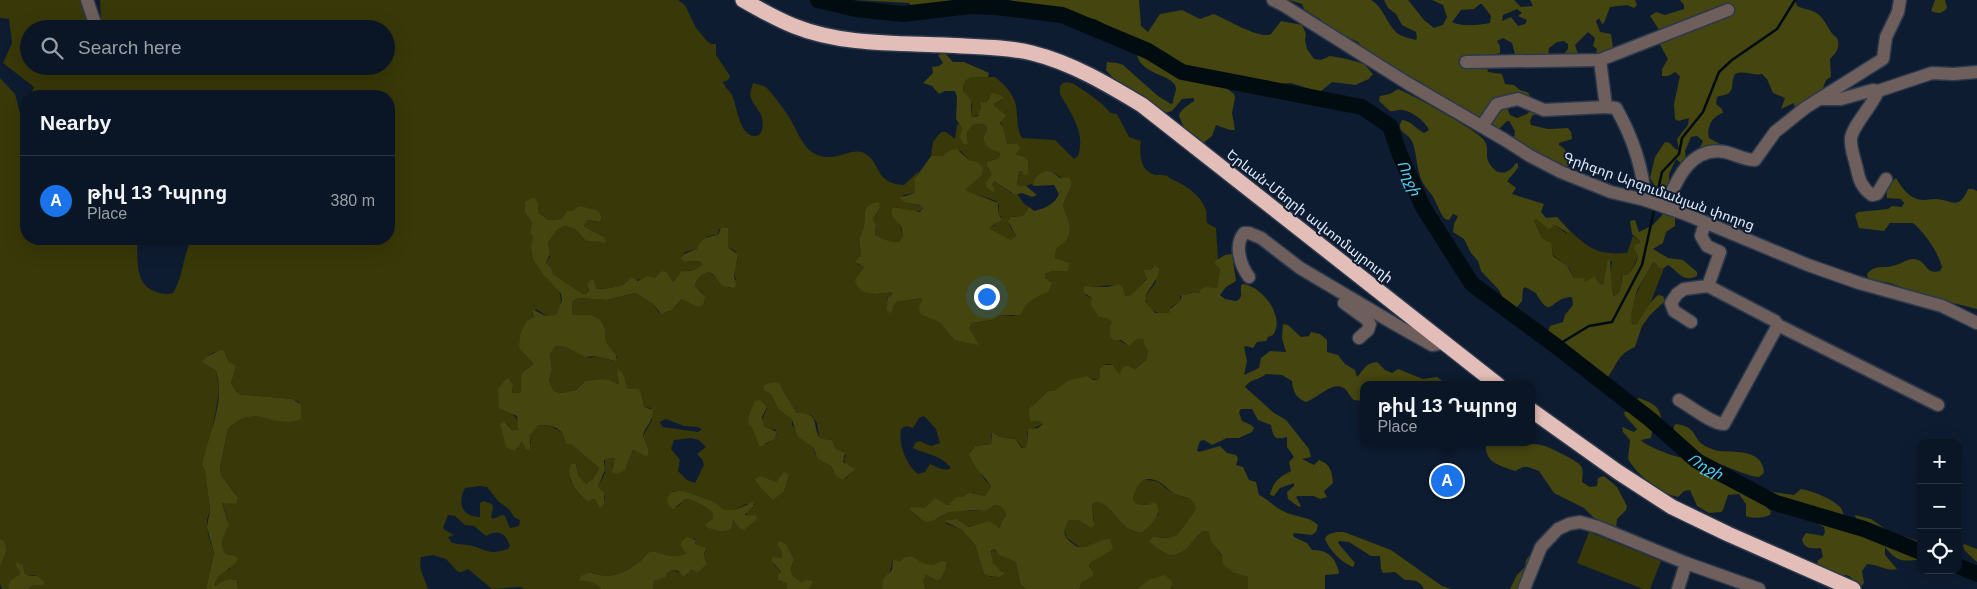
<!DOCTYPE html>
<html lang="en">
<head>
<meta charset="utf-8">
<style>
  body { margin:0; font-family:Arial,"Noto Sans Armenian",sans-serif; background:#131e2d; color:#f1f3f6 }
  .controls { position:absolute; right:15px; bottom:15px; display:grid; overflow:hidden; border-radius:10px; box-shadow:0 5px 20px #0002 }
  .controls button { width:45px; height:45px; display:grid; place-items:center; padding:0; border:0; border-bottom:1px solid #2a3442; background:#0a1525; color:#f1f3f6; font:25px sans-serif }
  .you { position:absolute; left:986px; top:296px; width:18px; height:18px; margin:-12px; border:4px solid #fff; border-radius:50%; background:#1a73e8; box-shadow:0 0 0 8px #1a73e833 }
  .badge { display:grid; place-items:center; width:32px; height:32px; border-radius:50%; background:#1a73e8; color:#fff; font-size:16px; font-weight:700 }
  .pin { position:absolute; translate:-50% -50%; border:2px solid #fff; box-shadow:0 1px 5px #0006 }
  .popup { position:absolute; left:1360px; top:381px; width:175px; height:65px; box-sizing:border-box; display:grid; place-content:center; border-radius:10px; background:#0a1525; filter:drop-shadow(0 1px 4px #0005); font-size:16px; white-space:nowrap; color:#999fa7 }
  .popup b { font-size:19px; color:#f1f3f6 }
  .popup::after { content:''; position:absolute; left:50%; top:100%; margin-left:-10px; border:10px solid transparent; border-top-color:#0a1525 }
  .list { margin:0; padding:0; list-style:none }
  h2 { display:flex; justify-content:space-between; align-items:center; height:65px; margin:0; padding:0 20px; font-size:21px }
  h2 small { font-size:16px; font-weight:400; color:#999fa7 }
  .list li { display:grid; grid-template-columns:32px 1fr auto; gap:15px; align-items:center; box-sizing:border-box; height:90px; padding:0 20px; border-top:1px solid #2a3442 }
  .list b { display:block; font-size:19px; white-space:nowrap }
  .list p { margin:0; font-size:16px; white-space:nowrap; color:#999fa7 }
  .list em { font-size:16px; font-style:normal; color:#999fa7 }
  .icon { flex:none; width:28px; height:28px; fill:none; stroke:currentColor; stroke-width:2; stroke-linecap:round; stroke-linejoin:round }
  .map { position:relative; flex:none; width:1977px; height:589px; overflow:hidden }
  .search { position:absolute; background:#0a1525; box-shadow:0 5px 20px #0002; left:20px; top:20px; width:375px; height:55px; display:flex; align-items:center; gap:12px; box-sizing:border-box; padding:0 18px; border-radius:28px; color:#999fa7; font-size:19px }
  .panel { position:absolute; background:#0a1525; box-shadow:0 5px 20px #0002; left:20px; top:90px; width:375px; height:155px; border-radius:20px }
  .map>svg:first-child { display:block }
</style>
</head>
<body>
<div class="map">
<svg width="1977" height="589" viewBox="0 0 1977 589">
  <rect width="100%" height="100%" fill="#0e1c31"/>
  <g fill="#383808" fill-rule="evenodd">
    <path d="M 0,0 L 83,0 L 92,29 L 29,29 L 29,66 L 107,66 L 110,73 L 116,66 L 386,66 L 386,29 L 105,29 L 101,20 L 100,0 L 678,0 L 685,5 L 696,28 L 707,41 L 711,44 L 716,44 L 716,55 L 730,76 L 728,80 L 723,82 C 725,88 729,90 732,95 C 737,106 739,133 753,136 C 764,138 764,122 761,115 C 758,109 753,104 751,98 C 749,93 752,88 753,83 L 764,86 L 768,89 C 775,98 783,107 789,117 C 800,135 805,158 830,157 C 840,157 855,148 864,153 C 881,161 874,184 904,185 L 919,171 L 914,182 L 916,189 L 915,193 L 903,195 L 906,203 L 922,206 L 922,210 L 915,212 L 894,207 L 903,236 L 899,242 L 889,241 L 875,235 L 876,225 L 873,219 L 880,208 L 872,205 L 867,206 L 865,211 L 864,226 L 859,239 L 861,255 L 857,264 L 864,267 L 855,279 C 866,291 873,298 890,292 L 892,293 L 888,297 L 886,308 L 891,313 L 893,307 L 898,301 C 907,302 915,297 923,299 L 920,314 L 941,322 L 954,340 L 973,336 L 969,328 L 972,323 L 992,320 L 1001,315 L 1014,316 C 1027,303 1045,294 1045,274 L 1053,271 L 1056,249 C 1073,237 1069,222 1063,205 L 1072,184 L 1052,172 L 1038,175 L 1034,180 L 1034,186 L 1031,184 L 1026,186 L 1017,185 L 1019,171 L 1022,171 L 1025,157 L 1016,154 L 1015,144 L 1008,144 C 1002,134 1001,122 1000,110 L 994,107 L 993,105 L 1002,100 L 989,97 L 986,104 L 979,101 L 981,107 L 980,114 L 973,117 L 971,115 L 972,105 L 963,91 L 964,82 L 971,77 L 995,77 C 1004,84 1014,94 1016,106 C 1018,117 1016,128 1022,138 L 1055,140 L 1074,159 L 1078,156 C 1086,132 1071,114 1060,94 L 1060,86 L 1063,83 C 1067,82 1067,82 1071,83 C 1078,85 1108,107 1110,113 L 1117,114 L 1129,137 L 1141,141 C 1139,152 1140,169 1152,174 C 1157,176 1162,174 1168,176 L 1169,178 C 1184,184 1200,194 1206,210 C 1207,214 1206,219 1207,223 L 1216,228 L 1218,260 L 1216,261 L 1216,266 L 1220,269 L 1217,288 L 1208,288 L 1199,295 L 1191,292 L 1187,295 L 1180,296 L 1180,301 L 1171,307 L 1169,313 C 1154,314 1151,311 1144,298 L 1156,282 L 1153,266 L 1150,270 L 1143,270 L 1147,278 L 1132,295 L 1125,296 L 1123,287 C 1112,283 1103,287 1091,286 L 1085,295 L 1092,298 L 1099,317 L 1111,320 L 1119,340 L 1125,344 L 1138,338 L 1144,340 L 1144,345 L 1148,351 L 1146,360 L 1135,369 L 1122,369 L 1119,375 L 1113,365 L 1106,364 L 1100,369 L 1100,376 L 1098,380 L 1082,377 L 1076,380 L 1069,381 L 1055,390 L 1048,391 L 1032,406 L 1035,422 L 1043,422 L 1043,424 L 1027,431 L 1027,444 L 1025,448 L 1023,448 L 1015,439 L 1000,437 L 994,433 L 991,434 L 991,444 L 975,446 L 970,452 L 970,458 L 980,470 L 984,479 L 991,486 L 985,496 L 981,497 L 972,492 L 963,497 L 956,497 L 948,505 L 939,501 L 933,500 L 925,509 L 911,511 L 921,519 L 937,519 L 950,512 L 958,510 L 986,511 L 995,505 C 1002,507 1005,509 1006,516 L 1003,519 L 999,528 L 985,523 L 966,527 L 959,520 L 945,523 L 962,530 L 975,545 L 984,574 L 991,577 L 1003,575 L 1002,570 C 992,567 990,558 992,549 L 1002,556 L 1016,562 L 1020,584 L 1026,589 L 926,589 L 923,581 L 926,575 L 934,579 L 942,577 L 942,572 L 948,565 L 940,561 C 924,573 920,555 904,557 L 900,563 L 892,561 C 892,575 884,575 882,589 L 809,589 L 813,583 L 801,582 L 792,575 L 791,568 L 794,559 L 786,544 L 782,551 L 782,558 L 777,559 L 774,565 C 780,570 789,582 787,589 L 653,589 L 654,581 L 666,577 L 667,573 L 673,570 L 686,576 L 688,571 L 699,570 L 707,562 L 704,555 L 706,551 L 695,544 L 696,540 L 694,538 C 691,543 689,548 686,552 C 681,561 659,553 651,551 C 645,554 644,559 639,562 C 624,574 608,580 590,572 L 585,580 L 598,585 L 601,589 L 525,589 L 520,587 L 492,589 L 468,569 L 462,572 L 458,572 L 446,559 L 433,555 L 421,557 C 418,570 425,578 428,589 L 238,589 L 237,580 L 233,579 L 216,586 L 215,581 L 222,572 L 230,569 L 232,555 L 226,554 C 220,544 221,536 228,528 L 228,521 L 222,502 L 236,504 L 236,495 L 221,475 L 220,468 L 228,429 C 249,409 262,418 287,422 L 299,402 L 293,399 L 238,394 L 231,383 L 236,368 L 229,362 L 224,351 L 214,352 L 206,357 L 205,364 L 216,371 L 219,389 L 216,410 L 210,440 L 204,456 L 210,510 L 207,520 L 208,534 L 214,553 L 206,589 L 28,589 L 34,585 L 43,585 L 45,582 L 34,575 L 30,576 L 25,574 L 23,565 L 19,575 L 10,589 L 2,589 L 0,584 L 0,78 L 15,94 L 21,117 L 26,106 L 26,239 L 137,239 C 138,257 134,283 154,291 C 161,294 166,295 173,293 C 184,276 182,256 192,239 L 389,239 L 389,96 L 30,96 L 34,87 L 3,63 L 12,43 L 9,19 L 0,18 ZM 538,203 L 538,212 L 548,220 L 562,219 L 577,208 L 589,208 L 602,215 L 602,218 L 598,222 L 588,220 L 584,226 L 604,237 L 604,243 L 586,241 L 575,229 L 565,226 L 558,229 L 548,243 L 550,257 L 546,263 L 553,274 L 583,294 L 586,294 L 594,280 L 597,289 C 606,287 623,290 628,280 C 639,281 646,277 656,278 L 659,273 L 668,275 L 670,280 L 674,282 C 681,277 683,269 694,270 L 702,265 L 700,261 L 684,262 L 682,256 L 685,252 L 697,249 L 708,236 L 718,235 L 719,229 L 728,228 L 728,247 L 735,251 L 738,258 C 736,264 732,272 736,279 L 730,288 C 720,285 718,277 709,272 C 702,274 696,278 695,286 L 702,293 L 685,300 L 682,299 C 676,307 670,314 659,313 L 653,304 L 635,293 L 607,300 L 579,298 L 573,301 L 572,310 L 573,315 L 591,315 L 600,319 L 605,328 L 606,342 L 617,357 L 614,361 L 595,356 L 590,358 L 566,347 L 556,346 L 550,354 L 552,369 L 549,381 L 554,391 L 561,393 L 576,390 L 585,381 L 599,379 L 617,384 L 619,383 L 617,375 L 621,373 L 627,388 L 632,388 L 642,396 L 644,407 L 651,408 L 652,420 L 643,436 L 649,450 L 645,456 L 633,450 L 627,465 L 612,467 L 616,460 L 615,458 L 605,459 L 605,473 L 598,486 L 604,494 L 605,499 L 597,501 L 595,499 C 581,504 577,488 570,480 L 576,464 L 578,475 L 585,484 C 593,482 595,475 599,468 L 572,445 L 564,441 L 563,434 C 550,421 525,420 531,444 L 523,442 L 519,445 L 517,450 L 506,422 L 512,430 L 516,431 L 519,428 C 518,415 512,414 501,410 C 497,399 505,394 513,385 L 512,393 L 520,393 L 526,369 L 532,365 L 533,363 C 519,346 518,342 526,321 L 534,317 L 532,313 L 536,309 L 547,316 L 556,316 C 572,285 544,285 536,261 C 534,254 533,245 533,237 L 531,235 L 532,223 L 525,213 ZM 780,384 L 784,392 L 797,413 L 811,415 L 817,423 L 819,437 L 823,439 L 832,440 L 836,449 L 846,455 L 844,459 L 845,464 L 854,468 L 853,472 L 845,479 L 833,471 L 831,466 L 815,454 L 813,447 L 792,425 L 792,420 L 778,409 L 771,394 ZM 767,407 C 764,419 754,426 776,430 L 777,434 L 767,444 L 758,444 L 754,429 ZM 924,416 L 936,429 L 940,443 L 931,446 L 919,441 L 915,443 L 913,448 C 925,454 942,455 951,468 C 944,472 937,467 930,464 L 925,472 L 918,474 C 906,465 898,443 901,429 L 906,426 L 913,428 L 919,418 ZM 666,419 L 684,426 L 697,427 L 702,429 L 698,432 L 663,427 L 660,423 L 661,421 ZM 691,438 L 699,440 L 706,447 L 697,454 L 702,459 L 704,465 L 695,483 L 687,480 L 678,471 L 680,460 L 671,449 L 674,440 ZM 769,480 L 776,482 L 769,497 L 764,488 ZM 480,486 L 487,487 L 499,502 L 509,509 L 514,517 L 520,520 L 519,526 L 510,528 L 505,516 L 502,515 L 493,519 L 491,517 L 493,508 L 492,504 L 483,501 L 480,503 L 480,517 C 462,517 457,503 465,488 ZM 673,491 L 715,502 L 724,510 L 735,510 L 746,504 L 755,504 L 752,508 L 746,512 L 747,516 L 739,528 L 733,520 L 732,522 L 706,524 L 713,518 L 713,514 C 710,508 692,499 686,499 L 677,507 L 668,496 ZM 448,515 L 455,516 L 465,525 L 474,526 L 486,536 C 498,529 506,533 510,546 L 508,549 C 487,556 487,549 468,545 C 462,544 457,545 451,542 L 448,537 L 454,535 L 445,530 L 443,528 Z"/>
    <path d="M 960,124 L 962,128 L 962,142 L 968,143 L 967,132 L 973,125 L 982,124 L 986,125 L 987,130 L 983,138 L 1000,153 L 999,158 L 992,160 L 988,168 L 992,172 L 992,176 L 986,183 L 992,185 L 994,181 L 1011,193 L 1018,195 L 1024,204 L 1029,207 L 1023,216 L 1011,217 L 1009,225 L 1016,236 L 1013,240 L 1006,239 L 990,229 L 990,227 L 996,224 L 1002,217 L 998,214 L 999,205 L 996,201 L 964,190 L 974,182 L 978,162 L 969,160 L 961,151 L 950,150 L 942,156 L 931,156 L 933,142 L 941,132 L 946,132 L 955,139 L 957,125 Z"/>
    <path d="M 1536,219 L 1549,230 L 1555,225 L 1566,233 L 1570,231 C 1591,250 1599,255 1627,253 L 1633,236 L 1640,241 C 1638,254 1637,265 1627,275 L 1623,275 L 1621,279 L 1621,289 L 1616,295 L 1612,294 L 1610,278 L 1612,261 L 1607,262 L 1603,285 L 1599,283 L 1597,278 L 1585,282 L 1580,278 L 1574,278 L 1569,268 L 1553,255 C 1553,248 1550,242 1542,238 L 1534,221 Z"/>
    <path d="M 1655,261 L 1659,268 L 1664,268 L 1648,309 L 1636,325 L 1633,325 C 1624,311 1646,273 1655,261 Z"/>
    <path d="M 1143,480 C 1164,480 1159,486 1175,494 C 1183,498 1190,497 1196,504 L 1196,509 L 1177,535 L 1168,538 L 1158,537 L 1151,544 L 1162,552 L 1180,554 C 1189,547 1195,537 1204,531 L 1209,532 C 1214,547 1225,559 1234,573 L 1248,577 L 1248,589 L 1171,589 L 1172,587 L 1155,577 L 1137,589 L 1079,589 L 1082,582 L 1091,578 C 1087,557 1093,560 1110,552 L 1106,539 L 1087,547 L 1081,548 L 1067,538 L 1064,529 L 1069,520 L 1079,520 L 1087,526 L 1094,521 L 1092,506 L 1094,502 C 1115,502 1118,534 1143,532 L 1159,514 L 1148,505 L 1137,504 L 1133,500 C 1134,492 1135,484 1143,480 Z"/>
    <path d="M 1589,532 L 1661,561 L 1650,589 L 1643,589 L 1577,563 Z"/>
  </g>
  <g fill="#44450f" fill-rule="evenodd">
    <path d="M 856,0 L 987,0 L 979,3 L 968,1 L 954,4 L 941,2 L 924,9 L 916,10 L 909,3 Z"/>
    <path d="M 1010,0 L 1139,0 L 1141,26 L 1148,32 L 1160,14 L 1182,10 L 1200,19 L 1214,14 C 1226,19 1261,40 1271,34 L 1281,21 L 1302,25 L 1306,34 L 1305,40 L 1307,49 L 1314,59 L 1321,60 L 1330,56 L 1347,59 L 1364,64 L 1373,74 L 1369,79 L 1355,85 L 1332,82 L 1320,92 L 1291,83 L 1275,84 L 1256,79 L 1246,82 L 1237,78 L 1201,75 L 1199,76 L 1199,83 L 1225,87 L 1234,94 L 1235,98 L 1232,113 L 1235,130 L 1230,130 L 1216,125 L 1212,136 L 1203,143 L 1194,135 L 1185,130 L 1179,116 C 1180,109 1189,105 1194,101 L 1194,98 L 1182,99 L 1172,111 L 1165,113 L 1144,97 L 1116,81 L 1106,70 L 1107,62 L 1117,63 L 1123,65 L 1158,96 L 1171,104 L 1173,103 C 1173,98 1176,92 1176,88 C 1175,74 1137,75 1137,52 C 1150,53 1154,73 1173,65 L 1173,63 L 1171,59 L 1095,19 L 1079,17 L 1067,11 L 1038,11 Z"/>
    <path d="M 1289,0 L 1371,0 C 1385,8 1387,27 1400,35 C 1405,37 1411,39 1416,40 L 1417,38 L 1416,32 L 1402,25 L 1396,14 L 1388,8 L 1384,0 L 1408,0 L 1424,20 L 1434,28 L 1443,25 L 1447,17 L 1443,5 L 1432,0 L 1514,0 L 1521,7 L 1533,6 L 1530,0 L 1635,0 L 1637,5 L 1634,8 L 1627,5 L 1610,7 L 1604,23 L 1602,24 L 1599,18 L 1596,21 L 1600,32 L 1611,34 L 1613,48 L 1596,56 L 1597,49 L 1593,46 L 1595,38 L 1588,32 L 1575,45 L 1580,60 L 1562,56 L 1568,49 L 1568,44 L 1564,41 L 1557,42 L 1549,48 L 1548,58 L 1522,57 L 1515,54 L 1512,43 L 1503,38 L 1497,41 L 1500,46 L 1500,53 L 1486,56 L 1486,64 L 1488,72 L 1502,74 L 1505,84 L 1514,85 L 1520,90 L 1527,92 L 1530,95 L 1507,107 L 1510,115 L 1517,118 L 1527,114 L 1533,107 L 1541,112 L 1532,116 L 1530,121 L 1531,125 L 1548,129 L 1568,128 L 1571,132 L 1572,139 L 1559,143 L 1559,145 C 1567,150 1569,154 1570,165 L 1566,167 C 1546,160 1531,148 1514,138 L 1515,131 L 1509,121 L 1507,121 L 1499,129 L 1496,128 L 1492,123 L 1484,122 L 1424,92 L 1424,85 L 1422,83 L 1362,51 L 1361,46 L 1358,42 L 1329,29 L 1321,20 L 1304,9 L 1302,4 ZM 1480,4 L 1482,4 L 1491,16 L 1490,23 C 1480,25 1461,27 1452,22 L 1461,10 L 1474,9 ZM 1517,9 L 1522,13 L 1518,16 L 1527,20 L 1525,24 L 1518,26 L 1511,17 L 1502,21 L 1503,15 Z"/>
    <path d="M 1680,0 L 1795,0 L 1797,6 C 1805,10 1812,9 1819,15 C 1827,22 1829,33 1837,38 C 1841,47 1836,53 1830,59 L 1831,77 L 1826,80 L 1820,96 L 1795,110 L 1794,103 L 1781,109 L 1785,98 L 1773,93 L 1767,79 L 1762,74 C 1752,76 1745,70 1735,74 C 1731,80 1734,89 1729,93 C 1725,96 1720,95 1717,97 L 1716,104 L 1722,109 L 1723,113 C 1712,116 1706,128 1709,138 L 1720,144 L 1720,149 L 1709,146 L 1693,153 L 1700,147 L 1703,141 L 1697,136 L 1691,137 L 1685,151 L 1686,162 L 1682,164 L 1676,159 L 1669,174 L 1669,190 L 1659,195 L 1656,193 L 1656,188 L 1650,178 L 1655,157 L 1665,142 L 1670,143 L 1675,149 L 1679,150 L 1677,139 L 1688,125 L 1689,118 L 1678,121 L 1675,119 L 1674,104 L 1680,76 L 1675,72 L 1668,76 L 1662,76 L 1662,69 L 1668,59 L 1659,43 L 1660,31 L 1650,16 L 1656,12 L 1665,15 L 1684,9 L 1684,5 Z"/>
    <path d="M 1935,0 L 1945,0 L 1947,8 C 1942,14 1938,14 1931,11 Z"/>
    <path d="M 945,53 L 953,62 L 964,62 L 989,73 L 988,77 L 971,77 L 964,82 L 963,91 L 971,100 L 971,115 L 973,117 L 978,116 L 981,107 L 979,101 L 986,103 L 992,93 L 1000,95 L 1004,98 L 993,105 L 1006,115 L 1000,123 C 1007,132 1003,136 1008,144 L 1018,144 L 1020,148 L 1016,154 L 1025,157 L 1028,161 L 1028,174 L 1024,175 L 1022,171 L 1019,171 L 1017,185 L 1026,186 L 1037,195 L 1032,197 L 1022,193 L 1015,195 L 994,181 L 992,185 L 995,191 L 993,192 L 987,188 L 986,183 L 992,174 L 987,166 L 987,162 L 999,158 L 1000,153 C 992,148 986,150 983,138 L 987,130 L 986,125 L 982,124 L 973,125 L 967,132 L 968,144 L 963,144 L 960,137 L 962,128 L 956,119 L 957,97 L 955,91 L 945,91 L 939,94 L 932,86 L 923,83 L 933,73 L 932,67 L 939,66 L 943,63 L 938,55 Z"/>
    <path d="M 1398,89 C 1409,93 1480,132 1484,140 C 1492,153 1480,156 1496,171 C 1504,175 1511,171 1516,163 L 1518,164 L 1518,168 L 1507,181 L 1516,188 L 1512,194 L 1544,204 L 1541,212 L 1546,218 L 1557,217 L 1570,231 L 1568,233 L 1555,225 L 1549,230 L 1536,219 L 1534,221 L 1542,238 L 1551,243 L 1553,256 L 1567,266 L 1574,278 L 1583,278 L 1585,282 L 1595,276 L 1599,283 L 1603,285 L 1607,262 L 1610,259 L 1612,292 L 1614,296 C 1625,290 1619,283 1623,275 L 1627,275 C 1634,268 1642,257 1634,249 L 1635,245 L 1640,243 L 1640,241 L 1632,234 L 1630,221 L 1635,220 L 1639,232 L 1653,225 L 1664,213 L 1675,217 L 1675,226 L 1666,232 L 1663,243 L 1653,249 L 1668,258 L 1683,260 L 1697,272 L 1697,276 C 1683,283 1679,272 1668,265 L 1664,268 L 1659,268 L 1655,262 L 1653,263 L 1637,290 L 1631,314 L 1632,324 L 1636,325 L 1651,302 L 1658,295 L 1663,296 L 1665,301 L 1650,315 L 1642,326 L 1635,347 C 1617,355 1618,363 1608,377 L 1603,378 L 1572,349 L 1548,333 L 1550,326 L 1563,322 L 1565,315 L 1573,305 L 1572,297 C 1550,297 1552,322 1536,293 L 1525,287 L 1523,289 L 1522,301 L 1517,307 L 1510,307 L 1506,304 L 1499,290 L 1481,271 L 1478,261 L 1471,253 L 1464,239 L 1453,232 L 1454,224 L 1458,216 L 1453,214 L 1449,220 L 1445,219 C 1439,212 1437,203 1432,195 C 1428,190 1424,186 1421,179 C 1417,169 1416,150 1412,141 C 1407,132 1395,132 1402,120 C 1410,120 1416,129 1424,133 L 1429,130 C 1425,121 1412,111 1402,110 C 1398,109 1394,112 1390,111 L 1379,101 L 1380,96 L 1390,94 Z"/>
    <path d="M 957,149 L 969,160 L 978,162 L 983,168 L 982,175 L 965,190 L 998,203 L 998,212 L 1002,220 L 990,227 L 990,229 L 1011,240 L 1016,236 L 1008,221 L 1011,217 L 1023,216 L 1029,207 L 1034,211 C 1045,208 1054,205 1059,194 L 1054,185 L 1034,186 L 1034,180 L 1038,175 L 1046,171 L 1052,172 L 1060,178 L 1069,177 L 1072,184 L 1063,205 C 1070,226 1076,235 1056,249 L 1055,258 L 1069,263 L 1068,271 L 1053,271 L 1045,274 L 1045,278 L 1052,283 L 1048,292 C 1034,297 1026,303 1020,315 L 1001,315 L 992,320 L 972,323 L 969,328 L 979,345 L 954,340 L 941,323 L 920,314 L 919,306 L 923,299 C 915,297 907,302 898,301 L 893,307 L 891,314 L 886,309 L 888,297 L 892,294 L 891,292 C 879,296 856,295 855,279 L 864,267 L 855,262 L 861,255 L 859,239 L 864,226 L 865,211 L 867,206 L 877,202 L 879,203 L 880,208 L 873,219 L 876,225 L 875,235 L 889,241 L 899,242 L 903,236 C 902,233 902,230 901,227 C 897,219 888,218 893,207 L 920,212 L 923,208 L 920,205 L 906,203 L 899,198 L 915,193 L 914,180 L 931,156 L 942,156 L 950,150 Z"/>
    <path d="M 1896,178 C 1902,189 1911,200 1923,200 C 1927,200 1932,199 1936,199 C 1952,200 1959,211 1968,189 L 1973,189 L 1977,191 L 1977,309 L 1929,297 L 1890,283 L 1868,279 L 1867,274 C 1869,272 1870,270 1873,269 C 1878,266 1886,268 1892,266 C 1901,265 1909,256 1918,260 C 1927,263 1926,275 1940,271 L 1942,267 C 1938,252 1925,233 1913,223 L 1890,223 L 1884,231 L 1859,228 L 1855,215 L 1858,212 L 1888,209 L 1892,206 L 1902,207 L 1904,203 L 1901,199 L 1887,198 C 1885,191 1890,182 1896,178 Z"/>
    <path d="M 534,197 L 538,203 L 538,212 L 548,220 L 562,219 L 567,211 L 573,211 L 579,206 L 597,210 L 602,216 L 600,222 L 588,220 L 584,226 L 604,237 L 606,242 L 604,243 L 586,241 L 575,229 L 565,226 L 558,229 L 548,243 L 550,254 L 546,263 L 551,268 L 553,274 L 583,294 L 586,294 L 589,290 L 587,285 L 591,279 L 594,280 L 597,289 L 610,288 L 623,285 L 632,277 L 638,281 L 647,276 L 655,278 L 659,273 L 663,271 L 667,273 L 672,281 L 674,282 L 681,272 L 694,270 L 702,265 L 700,261 L 684,262 L 681,258 L 684,254 L 697,249 C 701,237 708,237 718,235 L 721,228 L 728,228 L 728,247 L 738,255 L 734,275 L 736,285 L 734,288 L 722,286 L 714,275 L 709,272 C 702,274 696,278 695,286 L 705,297 L 703,305 L 698,307 L 682,299 L 672,310 L 661,314 L 653,304 L 635,293 L 607,300 L 579,298 L 573,301 L 572,310 L 573,315 L 591,315 L 600,319 L 605,328 L 606,342 L 616,355 L 616,360 L 615,361 L 595,356 L 585,357 L 566,347 L 556,346 L 550,354 L 552,369 L 549,381 L 554,391 L 561,393 L 576,390 L 585,381 L 599,379 L 609,380 L 617,384 L 619,383 L 617,375 L 618,368 L 624,376 L 627,388 L 639,389 L 642,396 L 644,407 L 653,410 C 652,425 646,424 643,436 L 649,450 L 647,457 L 633,450 L 625,470 L 618,474 L 612,472 L 615,458 L 605,459 L 604,461 L 605,470 L 598,486 L 604,493 L 604,504 L 600,509 L 595,499 L 587,501 C 577,493 565,478 571,464 L 576,464 L 578,475 L 586,484 L 593,479 L 599,468 L 572,445 L 565,443 C 564,440 564,437 563,435 C 560,426 544,423 537,426 L 530,435 L 530,450 L 526,449 L 522,442 L 515,451 L 506,447 L 500,424 L 504,421 L 512,430 L 518,430 L 517,416 L 499,409 L 498,389 L 506,379 L 509,379 L 513,385 L 512,393 L 520,393 C 525,377 514,377 532,365 L 533,363 L 519,348 L 520,335 L 526,321 L 534,317 L 532,311 L 534,310 L 546,316 L 556,315 L 562,300 L 561,294 L 548,279 L 544,276 L 533,259 L 531,247 L 533,237 L 530,233 L 532,223 L 525,213 L 525,202 Z"/>
    <path d="M 1232,254 L 1236,281 L 1226,287 L 1220,295 L 1225,299 L 1236,301 C 1244,298 1240,292 1241,285 L 1243,284 C 1262,286 1286,317 1273,335 L 1268,337 L 1266,341 L 1257,342 L 1253,348 L 1246,346 L 1244,347 L 1247,361 L 1244,375 L 1259,368 L 1261,358 L 1270,351 L 1286,352 L 1282,338 L 1283,324 L 1288,325 L 1301,337 L 1309,336 L 1311,332 L 1320,334 L 1327,340 L 1327,352 L 1338,355 L 1345,364 L 1355,370 L 1357,377 C 1364,370 1365,363 1377,362 L 1385,370 L 1392,373 L 1398,369 L 1423,379 L 1437,377 L 1448,385 L 1363,385 L 1363,401 L 1354,400 C 1350,397 1349,393 1346,390 C 1335,378 1318,398 1306,402 C 1296,398 1293,392 1292,381 L 1282,375 L 1266,374 C 1260,380 1251,378 1245,387 L 1274,413 L 1286,420 L 1309,449 L 1311,457 L 1302,459 L 1314,465 L 1319,460 C 1330,464 1332,471 1333,483 L 1324,491 L 1327,497 L 1320,499 L 1314,496 L 1298,496 L 1296,497 L 1301,506 L 1299,507 L 1288,499 L 1287,492 L 1294,486 L 1294,483 L 1280,488 L 1274,496 L 1270,495 C 1273,481 1280,477 1291,471 L 1289,462 L 1294,457 L 1287,447 L 1287,437 C 1274,441 1273,436 1271,425 L 1258,420 L 1252,409 L 1241,409 L 1239,412 L 1242,421 L 1251,425 L 1254,428 L 1252,432 L 1239,438 L 1227,438 L 1212,445 L 1204,440 L 1200,441 L 1197,450 L 1199,452 L 1220,446 L 1227,453 L 1236,455 L 1238,459 L 1236,465 L 1243,467 L 1249,480 L 1256,482 L 1259,495 C 1268,499 1274,507 1283,511 C 1294,517 1309,516 1318,525 L 1316,532 L 1312,535 L 1294,533 L 1293,535 L 1294,537 L 1307,543 L 1312,550 C 1328,550 1335,557 1339,572 L 1338,574 L 1325,575 L 1325,589 L 1248,589 L 1248,577 L 1234,573 L 1223,564 L 1222,555 L 1211,541 L 1209,532 L 1204,531 C 1189,540 1185,564 1161,551 C 1156,548 1152,545 1149,541 L 1153,537 L 1168,538 L 1177,535 L 1196,509 C 1195,497 1184,498 1175,494 C 1169,491 1165,485 1159,482 C 1143,473 1135,486 1133,500 L 1137,504 L 1148,505 L 1153,502 L 1157,504 C 1162,516 1151,524 1143,532 C 1118,534 1115,502 1094,502 L 1092,506 L 1094,525 L 1091,528 L 1078,520 L 1069,520 C 1061,533 1064,538 1076,546 C 1089,551 1098,538 1110,539 L 1113,548 C 1107,557 1094,556 1089,566 L 1094,574 L 1091,578 L 1082,582 L 1079,589 L 1026,589 L 1020,584 L 1016,562 L 999,555 L 994,549 L 991,551 L 993,563 L 1005,574 L 999,577 L 989,576 L 984,574 L 975,545 L 962,530 L 944,521 L 957,519 L 968,527 L 989,521 L 999,528 L 1003,519 L 1006,516 C 1005,510 1002,506 995,505 L 986,511 L 971,510 L 950,512 L 932,521 L 925,522 L 911,511 L 910,507 L 925,508 L 935,498 L 948,505 L 956,497 L 963,497 L 970,492 L 981,496 L 985,496 L 991,486 C 985,477 971,464 969,454 L 975,446 L 991,444 L 992,432 L 1000,437 L 1015,439 L 1022,448 L 1025,448 L 1027,444 L 1028,429 L 1038,428 L 1043,424 L 1042,422 L 1030,421 L 1029,409 L 1048,391 L 1055,390 L 1069,380 L 1087,376 L 1093,380 L 1098,380 L 1100,376 L 1100,369 L 1104,365 L 1113,365 L 1119,374 L 1124,366 L 1128,366 L 1135,369 L 1146,360 L 1148,351 L 1144,345 L 1144,340 C 1135,336 1135,342 1129,346 L 1121,340 L 1114,340 L 1110,337 L 1110,327 L 1112,322 L 1108,319 L 1099,317 L 1091,305 L 1092,298 L 1084,293 L 1084,286 L 1107,287 L 1119,284 L 1123,287 L 1125,296 L 1131,295 L 1147,279 L 1143,270 L 1150,270 L 1155,265 L 1159,268 C 1159,282 1146,288 1145,301 L 1155,313 L 1169,313 L 1170,309 L 1180,301 L 1182,295 L 1187,295 C 1192,291 1194,292 1199,294 L 1200,290 L 1206,287 L 1217,288 L 1220,269 L 1216,266 L 1215,261 L 1225,255 Z"/>
    <path d="M 220,350 L 224,351 L 229,362 L 235,365 L 236,368 L 231,383 L 238,394 L 293,399 L 301,405 L 301,419 C 273,431 257,401 228,429 L 220,468 L 221,475 L 238,498 L 236,504 L 222,503 L 229,525 C 224,536 218,542 226,554 L 235,556 L 238,559 C 232,571 218,571 215,584 L 216,586 C 223,581 229,578 237,580 L 238,589 L 206,589 L 214,553 L 207,527 L 210,510 L 205,470 L 202,465 C 208,435 226,402 216,371 L 202,362 L 206,357 Z"/>
    <path d="M 774,382 L 780,384 L 784,392 L 797,413 C 820,413 812,423 819,437 L 823,439 L 832,440 L 836,449 L 845,453 L 843,462 L 854,468 L 855,470 L 843,480 L 836,476 L 831,466 L 818,459 L 813,447 L 798,437 L 792,420 L 778,409 L 771,394 L 764,390 L 764,385 Z"/>
    <path d="M 1639,398 C 1649,402 1660,405 1661,418 L 1653,425 L 1651,438 L 1641,440 C 1645,446 1677,458 1684,458 C 1687,442 1668,439 1675,424 C 1698,426 1692,439 1705,446 C 1710,448 1715,451 1720,451 C 1738,452 1763,450 1764,473 L 1759,477 C 1741,477 1701,449 1689,463 C 1705,465 1716,473 1730,479 C 1740,482 1753,483 1760,490 L 1794,495 L 1801,489 C 1813,491 1831,498 1840,507 C 1844,511 1843,517 1847,522 C 1853,530 1867,538 1877,539 L 1878,536 L 1874,530 L 1857,522 L 1855,515 L 1871,519 L 1888,531 L 1921,542 L 1921,559 C 1903,562 1897,562 1885,547 L 1885,555 L 1897,569 C 1888,572 1877,564 1867,564 L 1862,571 L 1864,583 L 1861,586 C 1850,580 1853,572 1837,576 L 1819,566 L 1817,561 L 1823,557 L 1821,548 C 1813,549 1803,549 1802,539 L 1806,533 L 1823,536 L 1825,532 L 1824,527 L 1781,504 L 1768,503 L 1766,507 L 1771,511 L 1770,515 C 1763,518 1753,519 1746,516 L 1746,504 L 1739,494 L 1728,495 L 1723,510 L 1721,512 L 1709,513 L 1697,506 L 1690,490 L 1684,491 L 1678,497 C 1660,493 1637,475 1628,459 L 1630,440 L 1623,432 L 1622,427 L 1634,432 L 1637,429 L 1625,416 L 1624,412 L 1639,410 L 1640,406 L 1637,399 Z"/>
    <path d="M 760,400 L 767,407 L 762,417 L 764,426 L 777,432 L 774,439 L 760,447 C 755,440 756,430 748,423 L 749,415 L 755,401 Z"/>
    <path d="M 1486,442 L 1517,442 L 1519,446 C 1538,440 1551,448 1568,457 C 1573,460 1578,462 1581,466 C 1584,472 1582,476 1582,482 L 1590,487 L 1597,486 L 1598,478 L 1604,476 L 1617,487 L 1627,506 L 1626,510 L 1617,519 L 1616,529 L 1593,517 L 1584,508 L 1554,493 L 1539,471 L 1528,467 L 1523,467 L 1515,471 C 1498,465 1484,463 1486,442 Z"/>
    <path d="M 784,472 L 789,474 L 784,491 L 773,500 C 768,496 757,484 755,479 L 760,476 L 776,482 Z"/>
    <path d="M 683,491 L 715,502 L 724,510 L 735,510 L 753,502 L 754,506 L 745,514 L 747,516 L 756,515 L 757,519 L 744,530 L 739,528 L 733,520 L 731,529 C 721,533 715,530 706,527 L 706,524 L 713,518 L 713,514 C 710,508 692,499 686,499 L 673,509 L 668,505 L 667,498 L 671,492 Z"/>
    <path d="M 1344,532 L 1391,550 L 1442,586 L 1451,589 L 1424,589 C 1419,580 1415,580 1405,580 L 1395,572 L 1383,573 L 1381,569 L 1380,556 L 1371,556 L 1349,542 L 1339,541 L 1338,543 L 1355,563 L 1353,567 C 1341,562 1330,551 1325,539 C 1327,532 1337,532 1344,532 Z"/>
    <path d="M 687,537 L 696,540 L 695,544 L 706,548 L 704,555 L 707,564 L 698,572 L 691,570 L 684,577 L 678,571 L 673,570 L 667,573 L 666,577 L 654,581 L 653,589 L 601,589 C 597,583 585,580 579,581 L 581,576 L 590,572 C 608,580 624,574 639,562 C 644,559 645,554 651,551 C 661,553 677,560 686,553 L 681,546 L 681,542 Z"/>
    <path d="M 0,539 L 4,541 C 10,556 1,556 0,570 Z"/>
    <path d="M 779,541 L 786,544 L 794,559 L 791,568 L 792,575 L 801,582 L 807,580 L 812,581 L 813,583 L 809,589 L 787,589 L 787,583 L 778,580 L 778,575 L 781,572 L 771,560 L 773,557 L 782,558 L 782,551 L 777,545 Z"/>
    <path d="M 1964,544 L 1977,549 L 1977,562 L 1965,551 L 1963,546 Z"/>
    <path d="M 911,556 C 921,561 929,570 940,561 L 947,562 C 948,567 942,574 941,579 L 936,580 L 926,575 L 923,581 L 926,589 L 882,589 L 883,579 L 892,570 L 893,559 L 900,562 L 904,557 Z"/>
    <path d="M 1529,556 L 1531,557 L 1524,573 L 1527,578 L 1524,589 L 1510,589 L 1517,575 L 1525,567 L 1526,560 Z"/>
    <path d="M 17,562 L 23,565 L 25,574 L 30,576 L 37,576 L 45,582 L 43,585 L 34,585 L 28,589 L 9,589 L 8,586 L 11,580 L 19,575 L 20,572 L 15,564 Z"/>
    <path d="M 1165,575 L 1172,581 L 1171,589 L 1137,589 L 1150,579 Z"/>
  </g>
  <g fill="none" stroke-linecap="round" stroke-linejoin="round">
    <g stroke="#010c11" stroke-width="2.5">
      <path d="M 970,6 L 978,0"/>
      <path d="M 1656,199 L 1662,172 L 1679,154 L 1682,138 L 1703,112 L 1719,72 L 1732,60 L 1777,29 L 1795,0"/>
      <path d="M 1556,346 L 1589,326 L 1612,322 L 1642,265 L 1655,206"/>
    </g>
    <g stroke="#010c11" stroke-width="16">
      <path id="s1" d="M 818,0 L 856,9 L 903,14 L 970,6 L 996,7 L 1062,15 L 1148,51 L 1182,72 L 1362,107 L 1390,126 L 1400,155 L 1423,207 L 1472,284 L 1556,346 L 1651,420 L 1697,461 L 1776,503 L 1864,529 L 1921,552"/>
      <path d="M 1958,566 L 1977,574"/>
    </g>
    <defs>
      <g id="minor">
        <path d="M 87,0 L 97,29"/>
        <path d="M 1273,0 L 1283,5 L 1407,83 L 1505,140 L 1530,156 L 1561,172 L 1611,192 L 1645,200 L 1685,214 L 1808,265 L 1859,283 L 1942,306 L 1977,323"/>
        <path d="M 1466,62 L 1600,60 L 1728,10"/>
        <path d="M 1878,91 L 1932,73 L 1954,74 L 1977,72"/>
        <path d="M 1823,99 L 1841,99 L 1873,90 L 1878,91 C 1873,105 1853,125 1851,138 C 1850,148 1855,160 1857,169 C 1859,180 1862,188 1872,195 L 1877,194 L 1886,179"/>
        <path d="M 1606,107 L 1616,108 C 1632,136 1643,169 1645,200"/>
        <path d="M 1482,126 L 1497,104 L 1518,99 L 1544,110 L 1606,107 L 1600,60"/>
        <path d="M 1665,207 C 1676,181 1690,146 1725,152 C 1735,154 1744,160 1755,160 L 1775,132 L 1805,108 L 1883,59 L 1886,37 L 1898,12 L 1900,0"/>
        <path d="M 1705,223 L 1701,236 L 1707,246 L 1720,252 L 1708,286"/>
        <path d="M 1249,277 C 1240,265 1234,245 1244,233 L 1249,233 L 1261,238 L 1300,268 L 1398,326 L 1432,345 L 1444,343"/>
        <path d="M 1344,303 L 1366,319 L 1370,324 L 1368,330 L 1359,338"/>
        <path d="M 1691,322 L 1674,311 L 1671,303 L 1677,294 L 1684,289 L 1708,286 L 1775,321 L 1778,325 L 1938,405"/>
        <path d="M 1679,400 C 1690,406 1712,424 1724,424 L 1778,325"/>
        <path d="M 1524,589 L 1541,547 L 1558,529 L 1569,524 L 1580,522 L 1598,527 L 1686,563 L 1759,589"/>
        <path d="M 1678,589 L 1686,563"/>
      </g>
      <g id="highway">
        <path d="M 743,0 C 759,9 776,19 794,26 C 841,45 895,43 945,45 C 974,47 1003,46 1032,53 C 1072,63 1107,84 1142,105 L 1498,385"/>
        <path d="M 1531,410 L 1618,472 L 1672,507 L 1728,534 L 1853,589"/>
      </g>
    </defs>
    <use href="#minor" stroke="#2b394d" stroke-width="15"/>
    <use href="#highway" stroke="#2b394d" stroke-width="18"/>
    <use href="#minor" stroke="#6e5f5c" stroke-width="12"/>
    <use href="#highway" stroke="#e3bdb7" stroke-width="15"/>
  </g>
  <g text-anchor="middle" dominant-baseline="central" stroke-width="4" stroke-linejoin="round" paint-order="stroke">
    <g font-size="14" fill="#dfe9f8" stroke="#0e1c31">
      <text transform="translate(1659 191) rotate(20)">Գրիգոր Արզումանյան փողոց</text>
      <text transform="translate(1310 216) rotate(38)">Երևան-Մեղրի ավտոմայրուղի</text>
    </g>
    <g font-size="15" font-style="italic" fill="#56d1f8" stroke="#0e1c31">
      <text stroke="none"><textPath href="#s1" startOffset="652">Ողջի</textPath></text>
      <text stroke="none"><textPath href="#s1" startOffset="1072">Ողջի</textPath></text>
    </g>
  </g>
</svg>
<div class="controls">
<button>+</button>
<button>−</button>
<button><svg class="icon" aria-label="locate" viewBox="0 0 24 24"><circle cx="12" cy="12" r="6"/><path d="M12 2v4M12 18v4M2 12h4M18 12h4"/></svg></button>
</div>
<div class="you"></div>
<div class="pin badge" style="left:1447px;top:481px">A</div>
<div class="popup"><b>թիվ 13 Դպրոց</b>Place</div>
<div class="search"><svg class="icon" aria-label="search" viewBox="0 0 24 24"><circle cx="10" cy="10" r="6"/><path d="M15 15l6 6"/></svg>Search here</div>
<section class="panel">
<h2>Nearby<small></small></h2>
<ul class="list">
<li><span class="badge">A</span><div><b>թիվ 13 Դպրոց</b><p>Place</p></div><em>380 m</em></li>
</ul>
</section>
</div>
</body>
</html>
